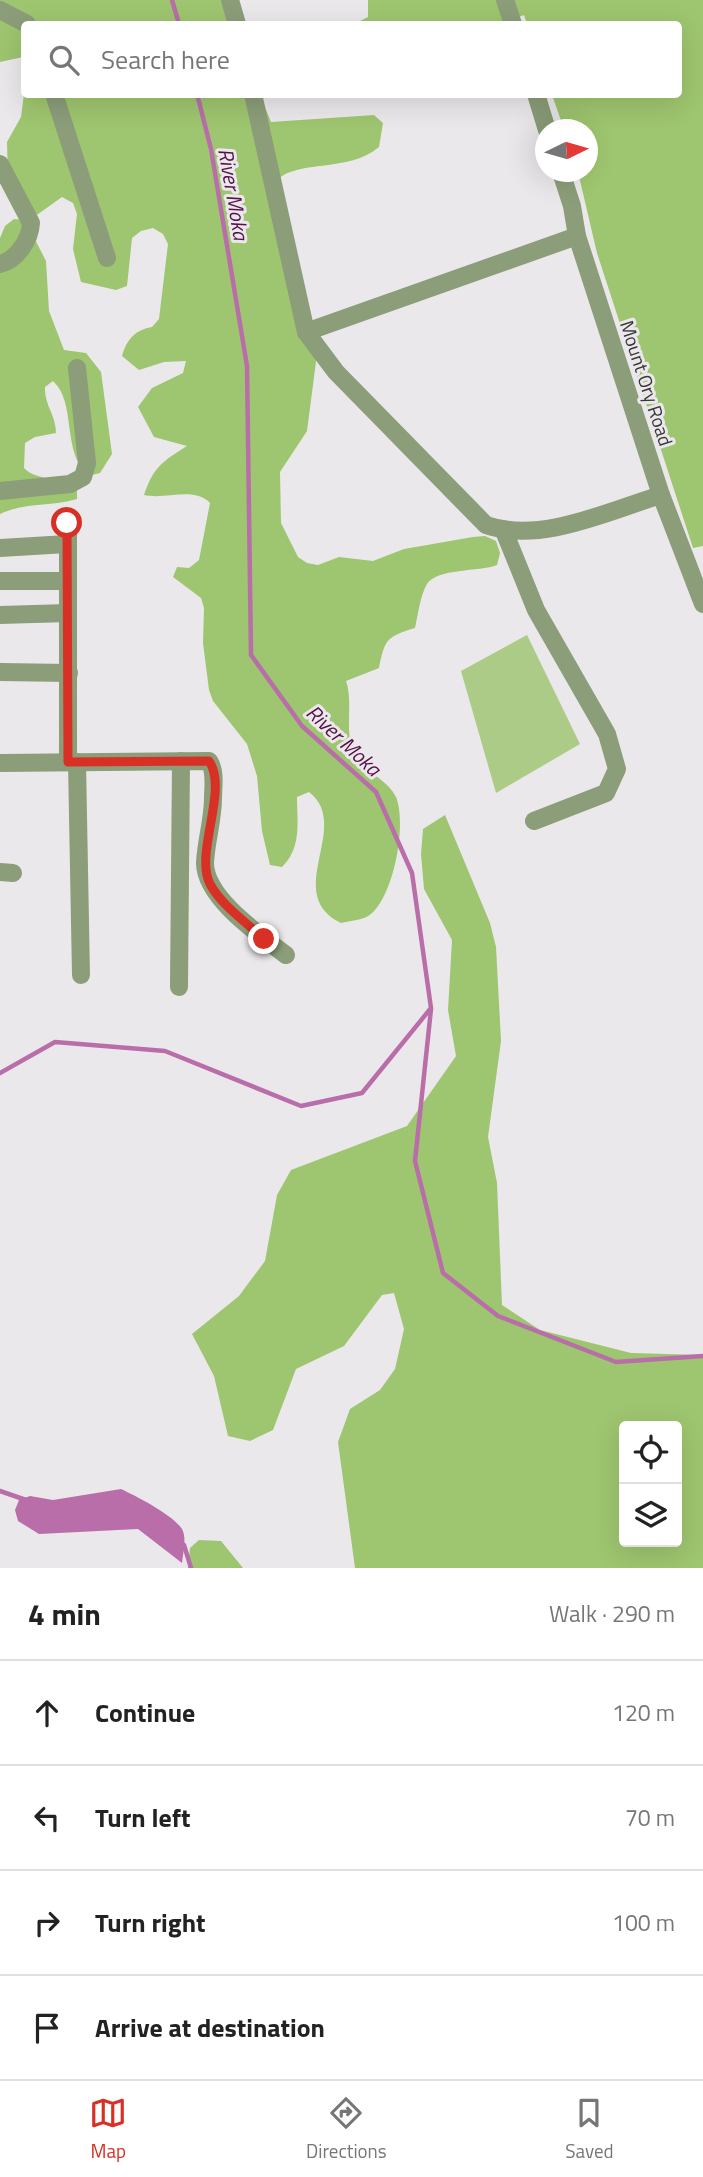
<!DOCTYPE html>
<html lang="en">
<head>
<meta charset="utf-8">
<style>
  body { margin:0; font-family:"Titillium Web",sans-serif; background:#f2f2f2; color:#222 }
  .controls { position:absolute; right:21px; bottom:21px; display:grid; overflow:hidden; border-radius:7px; box-shadow:0 7px 28px #0002 }
  .controls button { width:63px; height:63px; display:grid; place-items:center; padding:0; border:0; border-bottom:2px solid #e0e0e0; background:#fff; color:#222; font:35px sans-serif }
  .compass { position:absolute; left:535px; top:119px; width:63px; height:63px; border-radius:50%; background:#fff; box-shadow:0 7px 28px #0002; rotate:85deg }
  .stop { position:absolute; width:21px; height:21px; margin:-16px; border:5px solid #d93025; border-radius:50%; background:#fff }
  .stop.end { background:#d93025; border-color:#fff; box-shadow:0 2px 7px #0008 }
  .list { margin:0; padding:0; list-style:none }
  h2 { display:flex; justify-content:space-between; align-items:center; height:91px; margin:0; padding:0 28px; font-size:30px }
  h2 small { font-size:23px; font-weight:400; color:#767676 }
  .list li { display:grid; grid-template-columns:46px 1fr auto; gap:21px; align-items:center; box-sizing:border-box; height:105px; padding:0 28px; border-top:2px solid #e0e0e0 }
  .list b { display:block; font-size:26px; white-space:nowrap }
  .list em { font-size:23px; font-style:normal; color:#767676 }
  .icon { flex:none; width:38px; height:38px; fill:none; stroke:currentColor; stroke-width:2; stroke-linecap:round; stroke-linejoin:round }
  .map { position:relative; flex:none; width:703px; height:1568px; overflow:hidden }
  .search { position:absolute; background:#fff; box-shadow:0 7px 28px #0002; left:21px; right:21px; top:21px; height:77px; display:flex; align-items:center; gap:18px; box-sizing:border-box; padding:0 24px; border-radius:7px; color:#767676; font-size:26px }
  .sheet { height:511px; background:#fff }
  nav { display:flex; justify-content:space-around; align-items:center; box-sizing:border-box; height:98px; border-top:2px solid #e0e0e0; background:#fff; font-size:19px; color:#767676 }
  nav a { display:grid; justify-items:center; gap:4px }
  nav .on { color:#d93025 }
  .map>svg:first-child { display:block }
</style>
</head>
<body>
<div class="map">
<svg width="703" height="1568" viewBox="0 0 703 1568">
  <rect width="100%" height="100%" fill="#ebe8eb"/>
  <path fill="#abcb87" d="M 527,635 L 580,744 L 496,793 L 461,671 Z"/>
  <g fill="#9ec56f" fill-rule="evenodd">
    <path d="M 0,0 L 233,0 L 240,24 L 24,24 L 24,59 L 23,57 L 0,62 Z"/>
    <path d="M 368,0 L 703,0 L 703,546 L 693,548 L 597,253 L 578,172 L 588,172 L 588,130 L 564,129 L 552,95 L 678,94 L 678,24 L 527,24 L 524,15 L 501,24 L 354,24 L 368,17 Z"/>
    <path d="M 24,94 L 260,95 L 271,122 L 374,115 L 383,123 L 379,147 C 348,173 299,159 277,180 L 317,354 L 307,431 L 280,472 L 281,523 L 298,557 L 307,563 L 318,565 L 339,557 L 373,561 L 404,549 L 473,537 L 485,536 L 496,541 L 500,553 L 497,565 C 479,572 437,568 427,584 C 420,596 418,615 415,628 C 386,637 385,639 379,668 L 346,681 C 354,704 343,732 355,755 C 365,772 387,779 396,797 C 407,824 394,895 371,914 C 364,920 350,921 341,923 C 281,894 353,826 309,792 L 297,797 C 297,823 302,847 282,867 L 270,865 L 262,831 L 257,776 L 247,744 L 213,701 L 209,690 L 203,643 L 204,608 L 201,598 L 173,577 L 177,567 L 189,568 L 199,560 L 210,503 C 194,486 166,500 144,495 C 154,466 162,462 187,446 L 154,437 L 138,407 L 152,388 L 183,373 L 186,361 L 164,362 L 139,370 L 122,356 C 126,340 136,329 152,327 L 159,319 L 168,244 L 163,234 L 153,228 L 141,231 L 132,238 L 127,286 L 116,290 L 81,282 L 73,249 L 77,214 L 73,203 L 62,197 L 34,217 L 8,178 L 7,142 L 21,117 Z"/>
    <path d="M 14,219 L 25,220 L 46,261 L 49,311 L 64,350 L 86,353 L 101,372 L 112,454 L 100,473 L 88,476 C 61,450 77,403 53,381 L 45,387 C 44,405 56,415 56,433 L 35,437 L 25,443 L 24,468 C 38,482 60,476 77,486 L 77,499 C 49,507 26,502 0,514 L 0,238 L 5,226 Z"/>
    <path d="M 445,815 L 490,923 L 496,947 L 501,1041 L 488,1137 L 497,1183 L 502,1305 L 540,1330 L 631,1353 L 703,1355 L 703,1568 L 355,1568 L 338,1442 L 350,1409 L 380,1390 L 395,1369 L 404,1329 L 394,1293 L 382,1295 L 344,1346 L 296,1369 L 273,1430 L 250,1441 L 228,1436 L 214,1376 L 192,1334 L 239,1296 L 265,1261 L 277,1195 L 291,1170 L 407,1126 L 456,1056 L 448,1010 L 452,940 L 424,889 L 421,854 L 423,829 ZM 624,1426 L 677,1426 L 677,1542 L 624,1542 Z"/>
    <path d="M 199,1540 L 221,1541 L 243,1568 L 188,1568 L 190,1548 Z"/>
  </g>
  <path fill="#b96ea9" d="M 121,1489 C 136,1496 173,1515 182,1529 C 187,1538 183,1553 182,1563 L 138,1529 L 39,1534 L 18,1521 L 15,1510 L 19,1500 L 30,1496 L 53,1500 Z"/>
  <g fill="none" stroke-linecap="round" stroke-linejoin="round">
    <g stroke="#b96ea9" stroke-width="4.5">
      <path d="M 172,0 L 179,24"/>
      <path d="M 431,1009 L 415,1161 L 443,1273 L 498,1316 L 616,1362 L 703,1356"/>
      <path d="M 0,1073 L 55,1042 L 165,1051 L 301,1106 L 362,1093 L 431,1008 L 412,873 L 376,792 L 302,726 L 251,655 L 247,366 L 211,149 L 197,94"/>
      <path d="M 0,1491 L 26,1500"/>
      <path d="M 179,1541 L 184,1545 L 191,1568"/>
    </g>
    <g stroke="#8b9d79" stroke-width="18">
      <path d="M 230,0 L 237,24"/>
      <path d="M 505,0 L 513,24"/>
      <path d="M 0,10 L 27,24"/>
      <path d="M 54,94 L 107,258"/>
      <path d="M 253,94 L 306,332 L 336,372 L 486,525 C 541,544 608,511 661,495"/>
      <path d="M 536,94 L 547,130"/>
      <path d="M 0,164 L 31,223 C 30,240 17,260 0,264"/>
      <path d="M 561,172 L 572,206 L 577,236 L 661,495 L 703,604"/>
      <path d="M 306,332 L 577,236"/>
      <path d="M 0,491 L 70,484 L 83,477 L 87,463 L 77,368"/>
      <path d="M 504,531 L 536,610 L 607,734 L 617,769 L 606,793 L 534,821"/>
      <path d="M 0,548 L 67,544"/>
      <path d="M 0,581 L 68,581"/>
      <path d="M 0,615 L 68,613"/>
      <path d="M 0,672 L 69,673"/>
      <path d="M 68,762 L 68,522"/>
      <path d="M 77,762 L 81,975"/>
      <path d="M 0,763 L 209,761 C 216,771 213,787 213,798 C 213,820 206,841 205,863 C 205,898 260,935 286,955"/>
      <path d="M 0,872 L 13,873"/>
      <path d="M 179,987 L 181,761"/>
    </g>
  </g>
  <g fill="none" stroke-linecap="round" stroke-linejoin="round">
    <path stroke="#d93025" stroke-width="9" d="M 67,523 L 68,762 L 209,761 C 229,790 194,853 210,884 C 222,906 246,922 264,939"/>
  </g>
  <g text-anchor="middle" dominant-baseline="central" stroke-width="6" stroke-linejoin="round" paint-order="stroke">
    <g font-size="19" fill="#383738" stroke="#ebe8eb">
      <text transform="translate(647 383) rotate(72)">Mount Ory Road</text>
    </g>
    <g font-size="21" font-style="italic" fill="#56114b" stroke="#ebe8eb">
      <text transform="translate(234 194) rotate(80)">River Moka</text>
      <text transform="translate(344 740) rotate(43)">River Moka</text>
    </g>
  </g>
</svg>
<div class="controls">
<button><svg class="icon" aria-label="locate" viewBox="0 0 24 24"><circle cx="12" cy="12" r="6"/><path d="M12 2v4M12 18v4M2 12h4M18 12h4"/></svg></button>
<button><svg class="icon" aria-label="layers" viewBox="0 0 24 24"><path d="M12 4l9 5-9 5-9-5zM3 14l9 5 9-5"/></svg></button>
</div>
<svg class="compass" viewBox="-18 -18 36 36"><path d="M0-13l5 13h-10z" fill="#e53935"/><path d="M0 13l5-13h-10z" fill="#767676"/></svg>
<div class="stop" style="left:67px;top:523px"></div>
<div class="stop end" style="left:264px;top:939px"></div>
<div class="search"><svg class="icon" aria-label="search" viewBox="0 0 24 24"><circle cx="10" cy="10" r="6"/><path d="M15 15l6 6"/></svg>Search here</div>
</div>
<section class="sheet">
<h2>4 min<small>Walk · 290 m</small></h2>
<ul class="list">
<li><svg class="icon" aria-label="ahead" viewBox="0 0 24 24"><path d="M12 20V5M6 11l6-6 6 6"/></svg><div><b>Continue</b></div><em>120 m</em></li>
<li><svg class="icon" aria-label="left" viewBox="0 0 24 24"><path d="M17 20v-9H6M10 6l-5 5 5 5"/></svg><div><b>Turn left</b></div><em>70 m</em></li>
<li><svg class="icon" aria-label="right" viewBox="0 0 24 24"><path d="M7 20v-9h11M14 6l5 5-5 5"/></svg><div><b>Turn right</b></div><em>100 m</em></li>
<li><svg class="icon" aria-label="arrive" viewBox="0 0 24 24"><path d="M6 21V4h12l-3 4 3 4H6"/></svg><div><b>Arrive at destination</b></div></li>
</ul>
</section>
<nav>
<a class="on"><svg class="icon" aria-label="map" viewBox="0 0 24 24"><path d="M3 6l6-2 6 2 6-2v14l-6 2-6-2-6 2zM9 4v14M15 6v14"/></svg>Map</a>
<a><svg class="icon" aria-label="directions" viewBox="0 0 24 24"><path d="M12 3l9 9-9 9-9-9zM9 14v-3h6M13 9l2 2-2 2"/></svg>Directions</a>
<a><svg class="icon" aria-label="saved" viewBox="0 0 24 24"><path d="M7 4h10v16l-5-4-5 4z"/></svg>Saved</a>
</nav>
</body>
</html>
